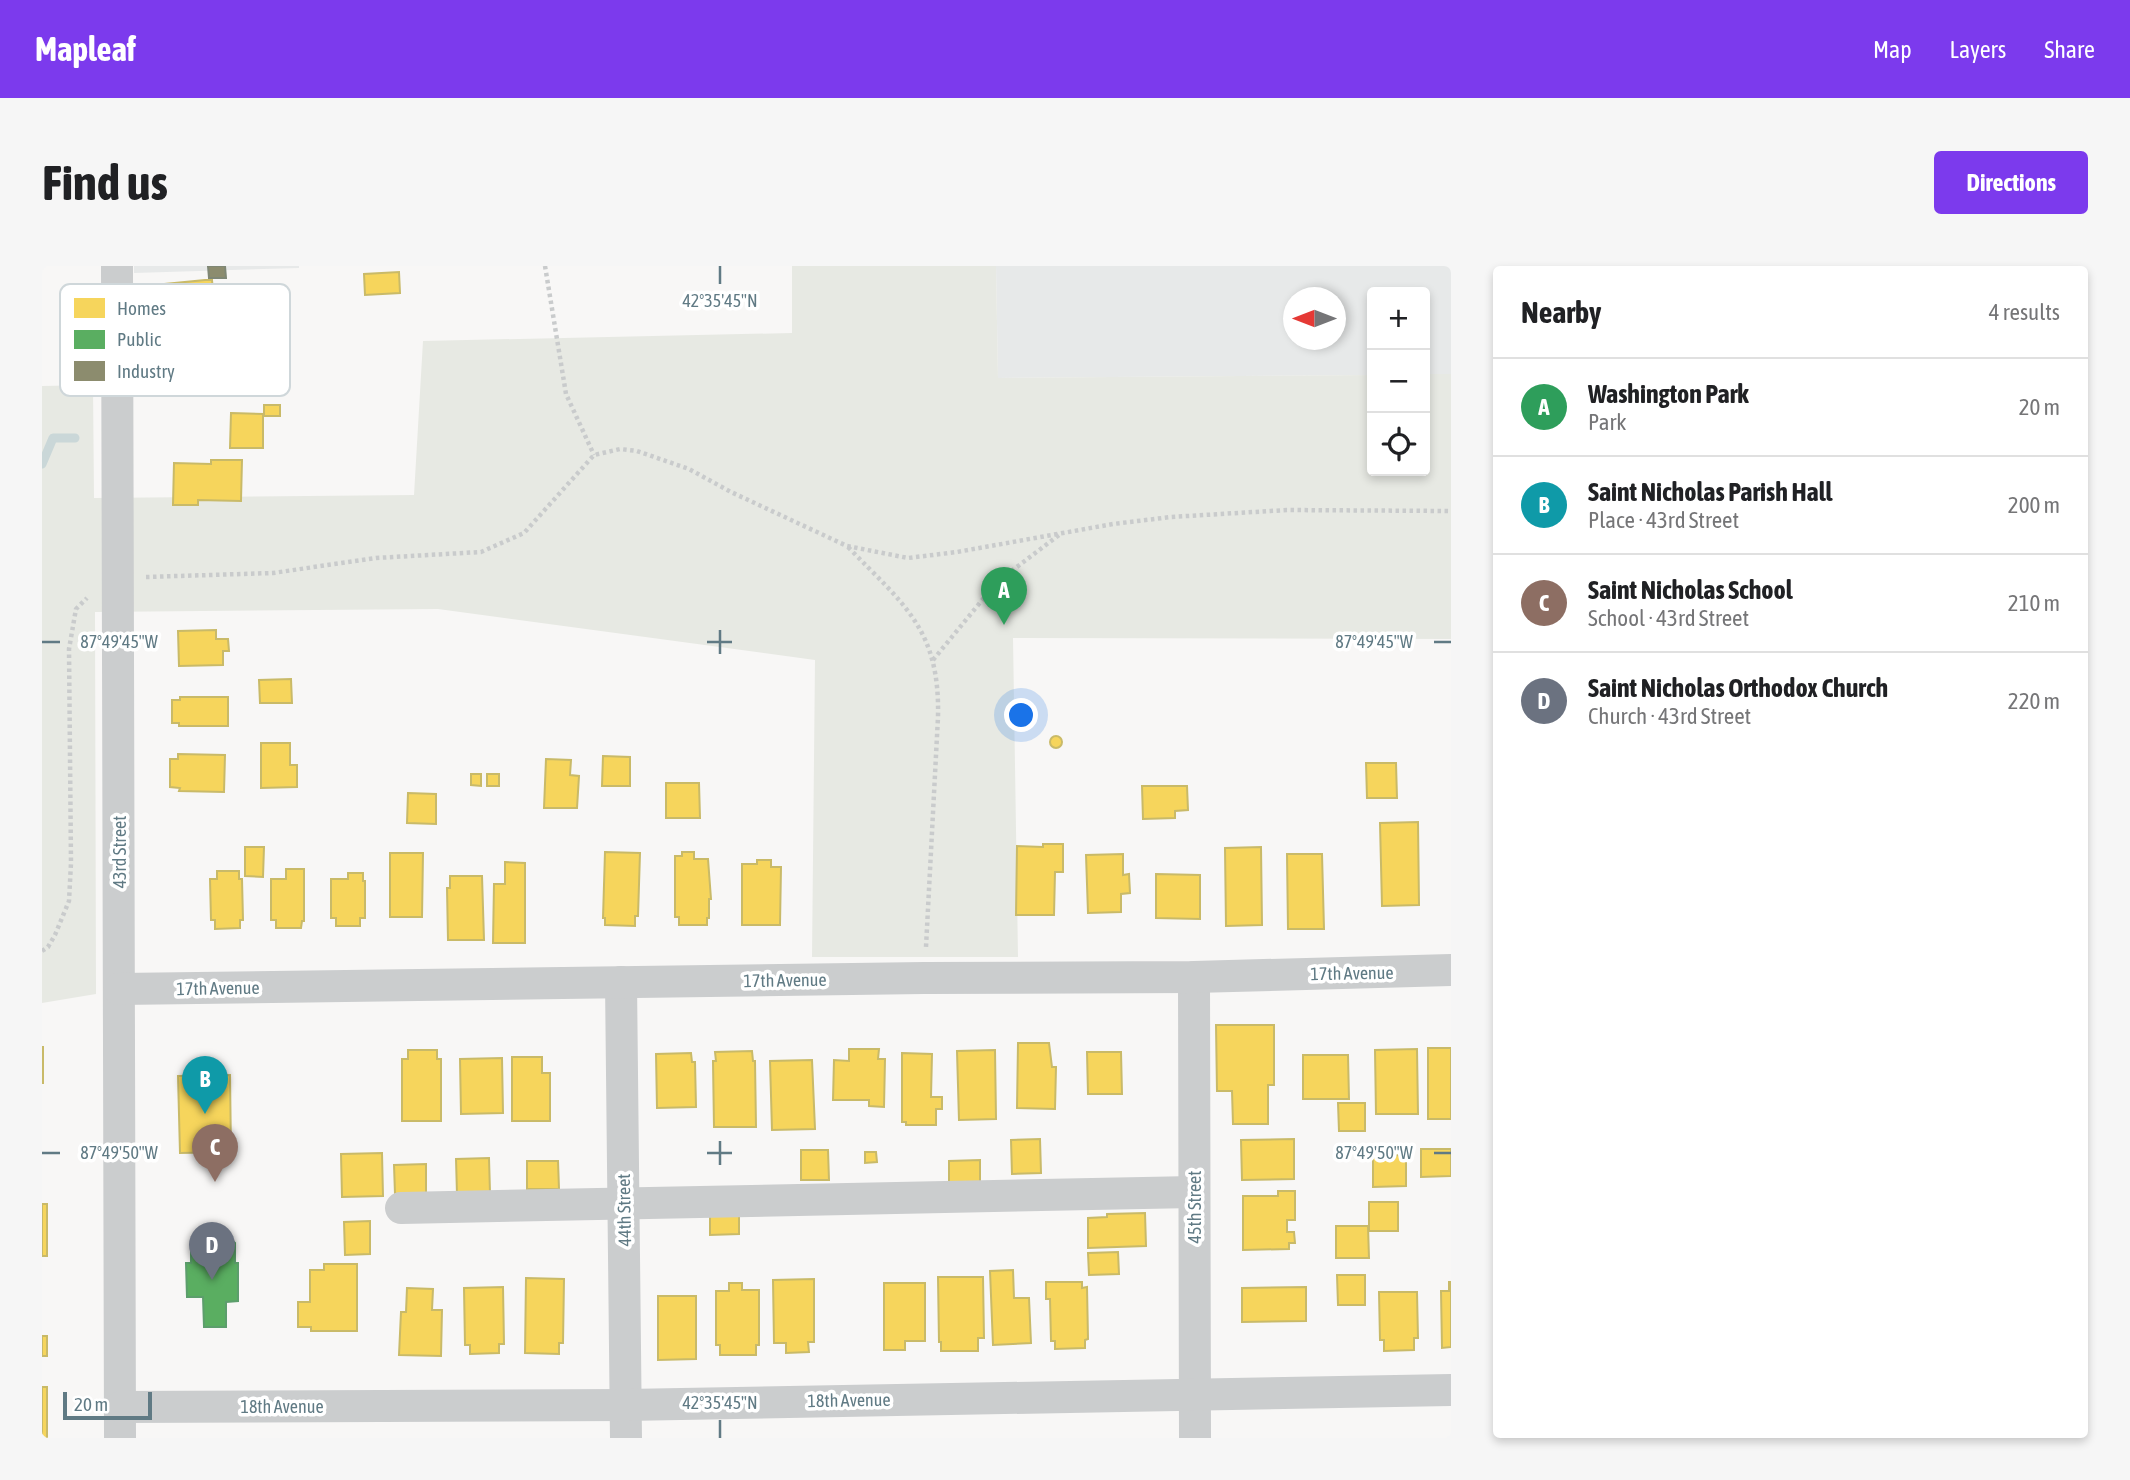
<!DOCTYPE html>
<html lang="en">
<head>
<meta charset="utf-8">
<style>
  body { margin:0; font-family:"Asap Condensed",sans-serif; background:#f6f6f6; color:#202124 }
  .controls { position:absolute; right:21px; top:21px; display:grid; overflow:hidden; border-radius:7px; box-shadow:0 4px 10px #0003 }
  .controls button { width:63px; height:63px; display:grid; place-items:center; padding:0; border:0; border-bottom:2px solid #e0e0e0; background:#fff; color:#202124; font:35px sans-serif }
  .compass { position:absolute; left:1241px; top:21px; width:63px; height:63px; border-radius:50%; background:#fff; box-shadow:0 4px 10px #0003; rotate:270deg }
  .scale { position:absolute; left:21px; bottom:18px; width:89px; box-sizing:border-box; padding-left:7px; border:4px solid #607a84; border-top:0; font-size:19px; line-height:24px; white-space:nowrap; color:#607a84; -webkit-text-stroke:5px #fff; paint-order:stroke }
  .you { position:absolute; left:980px; top:450px; width:24px; height:24px; margin:-18px; border:5px solid #fff; border-radius:50%; background:#1a73e8; box-shadow:0 0 0 10px #1a73e833 }
  .badge { display:grid; place-items:center; width:46px; height:46px; border-radius:50%; background:#7c3aed; color:#fff; font-size:23px; font-weight:700 }
  .pin { position:absolute; translate:-50% -58px; filter:drop-shadow(0 2px 4px #0008) }
  .pin::after { content:''; position:absolute; top:37px; width:24px; height:21px; background:inherit; clip-path:polygon(0 0,100% 0,50% 100%) }
  .list { margin:0; padding:0; list-style:none }
  h2 { display:flex; justify-content:space-between; align-items:center; height:91px; margin:0; padding:0 28px; font-size:30px }
  h2 small { font-size:23px; font-weight:400; color:#757577 }
  .list li { display:grid; grid-template-columns:46px 1fr auto; gap:21px; align-items:center; box-sizing:border-box; height:98px; padding:0 28px; border-top:2px solid #e0e0e0 }
  .list b { display:block; font-size:26px; white-space:nowrap }
  .list p { margin:0; font-size:23px; white-space:nowrap; color:#757577 }
  .list em { font-size:23px; font-style:normal; color:#757577 }
  .icon { flex:none; width:38px; height:38px; fill:none; stroke:currentColor; stroke-width:2; stroke-linecap:round; stroke-linejoin:round }
  .map { position:relative; flex:none; width:1409px; height:1172px; overflow:hidden; border-radius:7px }
  header { display:flex; align-items:center; gap:42px; box-sizing:border-box; height:98px; padding:0 35px; background:#7c3aed; color:#fff }
  header strong { font-size:33px }
  nav { display:flex; gap:38px; margin-inline-start:auto; font-size:24px }
  .intro { display:flex; align-items:center; justify-content:space-between; box-sizing:border-box; height:168px; padding:0 42px }
  h1 { margin:0; font-size:49px }
  .button { padding:18px 32px; border-radius:7px; background:#7c3aed; color:#fff; font-size:24px; font-weight:700 }
  main { display:flex; gap:42px; padding:0 42px }
  aside { flex:1; background:#fff; border-radius:7px; box-shadow:0 4px 10px #0003 }
  .map>svg:first-child { display:block }
</style>
</head>
<body>
<header>
<strong>Mapleaf</strong>
<nav><a>Map</a><a>Layers</a><a>Share</a></nav>
</header>
<div class="intro"><h1>Find us</h1><a class="button">Directions</a></div>
<main>
<div class="map">
<svg width="1409" height="1172" viewBox="0 0 1409 1172">
  <rect width="100%" height="100%" fill="#f8f7f6"/>
  <g fill="#e7e9e9" fill-rule="evenodd">
    <path d="M 92,0 L 257,0 L 257,2 L 92,7 Z"/>
    <path d="M 954,0 L 1409,0 L 1409,108 L 1383,108 L 1383,26 L 1330,26 L 1330,109 L 956,112 ZM 1252,32 L 1294,32 L 1294,74 L 1252,74 Z"/>
  </g>
  <path fill="#e7e9e3" d="M 750,0 L 954,0 L 956,112 L 1330,109 L 1330,205 L 1383,205 L 1383,108 L 1409,108 L 1409,373 L 971,372 L 976,691 L 770,691 L 773,394 L 396,343 L 53,346 L 54,728 L 0,737 L 0,120 L 51,119 L 52,232 L 372,229 L 381,75 L 750,67 Z"/>
  <g fill="#f6d55c" stroke="#c9ba68" stroke-width="2">
    <path d="M 357,6 L 358,27 L 323,29 L 322,8 Z"/>
    <path d="M 163,14 L 170,14 L 172,36 L 164,37 L 165,48 L 117,53 L 113,19 Z"/>
    <rect x="222" y="139" width="16" height="11"/>
    <path d="M 189,147 L 221,148 L 221,182 L 188,182 Z"/>
    <path d="M 169,194 L 200,194 L 199,235 L 156,234 L 156,239 L 131,239 L 132,197 L 169,198 Z"/>
    <path d="M 174,364 L 174,373 L 186,373 L 187,385 L 181,385 L 181,399 L 137,400 L 136,365 Z"/>
    <path d="M 249,413 L 250,437 L 218,437 L 217,414 Z"/>
    <path d="M 138,431 L 186,431 L 186,460 L 137,460 L 137,457 L 130,457 L 130,434 L 138,434 Z"/>
    <circle cx="1014" cy="476" r="6"/>
    <path d="M 219,477 L 248,477 L 248,499 L 255,499 L 255,521 L 219,522 Z"/>
    <path d="M 136,488 L 183,489 L 182,526 L 137,525 L 138,522 L 128,521 L 128,493 L 136,493 Z"/>
    <path d="M 561,490 L 588,491 L 588,520 L 560,520 Z"/>
    <path d="M 504,493 L 529,494 L 528,509 L 537,510 L 535,542 L 502,542 Z"/>
    <path d="M 1324,497 L 1354,497 L 1355,532 L 1325,532 Z"/>
    <path d="M 429,508 L 439,508 L 439,520 L 429,519 Z"/>
    <rect x="445" y="508" width="12" height="12"/>
    <path d="M 624,517 L 657,517 L 658,552 L 624,552 Z"/>
    <path d="M 1100,520 L 1145,520 L 1146,544 L 1133,545 L 1133,552 L 1101,553 Z"/>
    <path d="M 366,527 L 394,528 L 394,558 L 365,557 Z"/>
    <path d="M 1376,556 L 1377,639 L 1340,640 L 1338,557 Z"/>
    <path d="M 1001,578 L 1021,578 L 1021,606 L 1013,606 L 1012,649 L 974,649 L 975,580 L 1001,581 Z"/>
    <path d="M 203,581 L 222,581 L 221,611 L 203,610 Z"/>
    <path d="M 1219,581 L 1220,659 L 1184,660 L 1183,582 Z"/>
    <path d="M 563,586 L 598,587 L 596,650 L 593,650 L 593,660 L 563,659 L 563,652 L 561,652 Z"/>
    <path d="M 640,586 L 652,586 L 652,593 L 666,593 L 669,633 L 667,633 L 667,652 L 665,652 L 665,659 L 637,659 L 637,651 L 633,651 L 633,590 L 640,590 Z"/>
    <path d="M 348,587 L 381,587 L 380,651 L 348,651 Z"/>
    <path d="M 1081,588 L 1081,609 L 1087,608 L 1088,627 L 1079,628 L 1079,646 L 1046,647 L 1044,589 Z"/>
    <path d="M 1245,588 L 1280,588 L 1282,663 L 1246,663 Z"/>
    <path d="M 715,594 L 729,594 L 729,601 L 739,601 L 738,659 L 700,659 L 700,598 L 715,598 Z"/>
    <path d="M 463,596 L 483,597 L 483,677 L 451,677 L 452,618 L 463,618 Z"/>
    <path d="M 244,603 L 262,603 L 262,655 L 260,655 L 259,662 L 234,662 L 234,654 L 229,654 L 229,613 L 244,613 Z"/>
    <path d="M 175,605 L 197,605 L 197,613 L 200,613 L 201,654 L 198,654 L 198,662 L 173,663 L 173,654 L 169,654 L 168,613 L 175,613 Z"/>
    <path d="M 306,607 L 321,607 L 321,615 L 323,615 L 323,652 L 318,652 L 318,660 L 294,660 L 294,652 L 289,652 L 289,613 L 306,613 Z"/>
    <path d="M 1114,608 L 1158,609 L 1158,653 L 1114,652 Z"/>
    <path d="M 408,610 L 440,610 L 442,674 L 406,674 L 405,622 L 408,622 Z"/>
    <path d="M 1174,759 L 1232,759 L 1232,819 L 1226,819 L 1226,858 L 1191,858 L 1190,825 L 1175,825 Z"/>
    <path d="M 976,777 L 1007,777 L 1010,801 L 1014,801 L 1013,843 L 975,842 Z"/>
    <rect x="0" y="781" width="1" height="36"/>
    <rect x="1386" y="782" width="23" height="71"/>
    <path d="M 807,783 L 837,783 L 836,793 L 843,793 L 842,841 L 827,840 L 827,834 L 791,834 L 792,794 L 807,795 Z"/>
    <path d="M 1375,783 L 1376,848 L 1334,848 L 1333,784 Z"/>
    <path d="M 366,784 L 395,784 L 395,793 L 399,793 L 399,855 L 360,855 L 360,793 L 366,793 Z"/>
    <path d="M 953,784 L 954,853 L 917,854 L 915,785 Z"/>
    <path d="M 710,785 L 711,795 L 713,795 L 714,861 L 672,861 L 671,795 L 674,795 L 673,786 Z"/>
    <path d="M 1045,786 L 1079,786 L 1080,828 L 1046,828 Z"/>
    <path d="M 649,787 L 650,796 L 653,796 L 654,841 L 615,842 L 614,788 Z"/>
    <path d="M 860,787 L 890,788 L 889,831 L 900,831 L 900,843 L 894,843 L 894,859 L 864,859 L 864,856 L 860,856 Z"/>
    <path d="M 1261,789 L 1306,789 L 1307,833 L 1261,833 Z"/>
    <path d="M 470,791 L 500,791 L 500,807 L 508,807 L 508,855 L 470,855 Z"/>
    <path d="M 460,792 L 461,847 L 419,848 L 418,793 Z"/>
    <path d="M 770,794 L 773,863 L 730,864 L 728,795 Z"/>
    <path d="M 188,809 L 189,886 L 138,887 L 136,810 Z"/>
    <path d="M 1296,837 L 1323,837 L 1323,865 L 1297,865 Z"/>
    <path d="M 998,873 L 999,907 L 970,908 L 969,874 Z"/>
    <path d="M 1252,873 L 1252,913 L 1200,914 L 1199,874 Z"/>
    <path d="M 1379,883 L 1409,883 L 1409,910 L 1379,911 Z"/>
    <path d="M 759,884 L 786,884 L 787,914 L 759,914 Z"/>
    <path d="M 823,886 L 834,886 L 835,896 L 823,897 Z"/>
    <path d="M 340,887 L 341,930 L 300,931 L 299,888 Z"/>
    <path d="M 1364,889 L 1364,920 L 1331,921 L 1331,890 Z"/>
    <path d="M 447,892 L 448,927 L 415,928 L 414,893 Z"/>
    <path d="M 938,894 L 938,924 L 907,924 L 907,895 Z"/>
    <path d="M 485,895 L 516,895 L 517,923 L 485,923 Z"/>
    <path d="M 384,898 L 384,927 L 353,928 L 352,899 Z"/>
    <path d="M 1236,925 L 1253,925 L 1253,954 L 1245,954 L 1245,966 L 1252,966 L 1253,977 L 1247,977 L 1247,983 L 1201,984 L 1201,930 L 1236,930 Z"/>
    <rect x="1327" y="936" width="29" height="29"/>
    <rect x="0" y="938" width="5" height="52"/>
    <path d="M 697,947 L 697,968 L 668,969 L 668,948 Z"/>
    <path d="M 1103,947 L 1104,980 L 1046,982 L 1046,952 L 1065,951 L 1065,948 Z"/>
    <path d="M 328,955 L 328,988 L 303,989 L 302,956 Z"/>
    <path d="M 1294,960 L 1326,960 L 1327,992 L 1294,992 Z"/>
    <path d="M 1076,986 L 1077,1008 L 1047,1009 L 1046,987 Z"/>
    <path d="M 282,998 L 315,998 L 315,1065 L 269,1065 L 269,1061 L 256,1061 L 256,1036 L 268,1036 L 268,1004 L 282,1004 Z"/>
    <path d="M 971,1004 L 972,1032 L 987,1032 L 989,1077 L 951,1079 L 948,1005 Z"/>
    <path d="M 1295,1009 L 1323,1009 L 1323,1039 L 1296,1039 Z"/>
    <path d="M 896,1011 L 941,1011 L 942,1072 L 936,1072 L 936,1085 L 899,1085 L 899,1076 L 897,1076 Z"/>
    <path d="M 484,1012 L 522,1013 L 521,1077 L 517,1077 L 517,1088 L 483,1087 Z"/>
    <path d="M 772,1013 L 772,1076 L 766,1076 L 767,1086 L 744,1087 L 744,1077 L 732,1077 L 731,1014 Z"/>
    <path d="M 1004,1016 L 1040,1016 L 1040,1022 L 1045,1021 L 1046,1073 L 1043,1074 L 1043,1082 L 1013,1083 L 1013,1075 L 1009,1075 L 1008,1033 L 1004,1033 Z"/>
    <path d="M 1407,1016 L 1409,1016 L 1409,1081 L 1400,1082 L 1399,1025 L 1407,1025 Z"/>
    <path d="M 687,1017 L 700,1017 L 700,1024 L 717,1024 L 717,1079 L 714,1079 L 714,1089 L 678,1089 L 678,1079 L 674,1079 L 674,1025 L 687,1025 Z"/>
    <path d="M 842,1017 L 883,1017 L 883,1075 L 863,1075 L 863,1084 L 842,1084 Z"/>
    <path d="M 461,1021 L 462,1078 L 457,1078 L 457,1087 L 428,1088 L 428,1079 L 423,1079 L 422,1022 Z"/>
    <path d="M 1264,1021 L 1264,1055 L 1200,1056 L 1200,1022 Z"/>
    <path d="M 365,1022 L 391,1023 L 390,1044 L 400,1044 L 399,1090 L 357,1089 L 359,1046 L 364,1046 Z"/>
    <path d="M 1337,1026 L 1375,1026 L 1376,1072 L 1372,1072 L 1372,1084 L 1342,1085 L 1342,1074 L 1338,1074 Z"/>
    <path d="M 616,1030 L 654,1030 L 654,1093 L 616,1094 Z"/>
    <rect x="0" y="1070" width="5" height="20"/>
    <rect x="0" y="1121" width="5" height="51"/>
  </g>
  <path fill="#5aae61" stroke="#5c9e6c" stroke-width="2" d="M 182,967 L 193,977 L 193,997 L 196,997 L 196,1035 L 184,1036 L 184,1061 L 162,1061 L 161,1031 L 145,1031 L 144,997 L 149,997 L 149,977 L 160,968 Z"/>
  <path fill="#8c8c6e" stroke="#7f8775" stroke-width="2" d="M 166,0 L 183,0 L 184,12 L 167,12 Z"/>
  <g fill="none" stroke-linecap="round" stroke-linejoin="round">
    <path stroke="#cad7d8" stroke-width="9" d="M 0,198 L 11,172 L 33,172"/>
    <g stroke="#c9cbcc" stroke-width="4.5" stroke-dasharray="3.5 3.5" stroke-linecap="butt">
      <path d="M 503,0 L 524,128 L 552,189"/>
      <path d="M 806,281 C 862,339 898,363 896,451 L 884,681"/>
      <path d="M 104,311 L 231,307 L 334,292 L 439,286 L 482,267 L 552,189 L 578,183 L 595,185 L 647,203 L 689,226 L 805,280 L 866,292 L 915,286 L 1071,258 L 1129,251 L 1245,244 L 1409,245"/>
      <path d="M 891,394 L 955,316 L 1017,269"/>
      <path d="M 0,685 L 6,681 L 13,669 L 27,635 L 29,597 L 27,383 L 34,343 L 45,332"/>
    </g>
    <g stroke="#cbcdce" stroke-width="32">
      <path d="M 75,0 L 78,1172"/>
      <path d="M 1152,711 L 1153,1172"/>
      <path d="M 579,716 L 584,1172"/>
      <path d="M 77,723 L 882,712 L 1152,711 L 1409,704"/>
      <path d="M 359,942 L 1152,926"/>
      <path d="M 79,1141 L 584,1139 L 1409,1124"/>
    </g>
  </g>
  <path fill="none" stroke="#607a84" stroke-width="2.5" d="M 678,0 L 678,18M 678,364 L 678,388M 0,376 L 18,376M 665,376 L 690,376M 1392,376 L 1409,376M 678,875 L 678,899M 0,887 L 18,887M 665,887 L 690,887M 1392,887 L 1409,887M 678,1154 L 678,1172"/>
  <g text-anchor="middle" dominant-baseline="central" stroke-width="7" stroke-linejoin="round" paint-order="stroke">
    <g font-size="18" fill="#607a84" stroke="#fff">
      <text transform="translate(77 586) rotate(-90)">43rd Street</text>
      <text transform="translate(1310 707) rotate(-1)">17th Avenue</text>
      <text transform="translate(743 714) rotate(-1)">17th Avenue</text>
      <text transform="translate(176 722) rotate(-1)">17th Avenue</text>
      <text transform="translate(1152 941) rotate(-90)">45th Street</text>
      <text transform="translate(582 944) rotate(-91)">44th Street</text>
      <text transform="translate(807 1134) rotate(-1)">18th Avenue</text>
      <text x="240" y="1140">18th Avenue</text>
    </g>
  </g>
  <rect x="18" y="18" width="230" height="112" rx="10" fill="#fff" stroke="#cfd7da" stroke-width="2"/>
  <rect x="32" y="32" width="31" height="20" fill="#f6d55c"/>
  <rect x="32" y="64" width="31" height="19" fill="#5aae61"/>
  <rect x="32" y="95" width="31" height="20" fill="#8c8c6e"/>
  <g font-size="19" fill="#607a84">
    <text x="75" y="49">Homes</text>
    <text x="75" y="80">Public</text>
    <text x="75" y="112">Industry</text>
  </g>
  <g font-size="18" text-anchor="middle" fill="#607a84" stroke="#fff" stroke-width="7" stroke-linejoin="round" paint-order="stroke">
    <text x="678" y="41">42°35'45"N</text>
    <text x="1332" y="382">87°49'45"W</text>
    <text x="77" y="382">87°49'45"W</text>
    <text x="1332" y="893">87°49'50"W</text>
    <text x="77" y="893">87°49'50"W</text>
    <text x="678" y="1143">42°35'45"N</text>
  </g>
</svg>
<div class="controls">
<button>+</button>
<button>−</button>
<button><svg class="icon" aria-label="locate" viewBox="0 0 24 24"><circle cx="12" cy="12" r="6"/><path d="M12 2v4M12 18v4M2 12h4M18 12h4"/></svg></button>
</div>
<svg class="compass" viewBox="-18 -18 36 36"><path d="M0-13l5 13h-10z" fill="#e53935"/><path d="M0 13l5-13h-10z" fill="#757577"/></svg>
<div class="scale">20 m</div>
<div class="you"></div>
<div class="pin badge" style="left:962px;top:359px;background:#2e9e5b">A</div>
<div class="pin badge" style="left:163px;top:848px;background:#0f9aa8">B</div>
<div class="pin badge" style="left:173px;top:916px;background:#8d6e63">C</div>
<div class="pin badge" style="left:170px;top:1014px;background:#6b7280">D</div>
</div>
<aside>
<h2>Nearby<small>4 results</small></h2>
<ul class="list">
<li><span class="badge" style="background:#2e9e5b">A</span><div><b>Washington Park</b><p>Park</p></div><em>20 m</em></li>
<li><span class="badge" style="background:#0f9aa8">B</span><div><b>Saint Nicholas Parish Hall</b><p>Place · 43rd Street</p></div><em>200 m</em></li>
<li><span class="badge" style="background:#8d6e63">C</span><div><b>Saint Nicholas School</b><p>School · 43rd Street</p></div><em>210 m</em></li>
<li><span class="badge" style="background:#6b7280">D</span><div><b>Saint Nicholas Orthodox Church</b><p>Church · 43rd Street</p></div><em>220 m</em></li>
</ul>
</aside>
</main>
</body>
</html>
